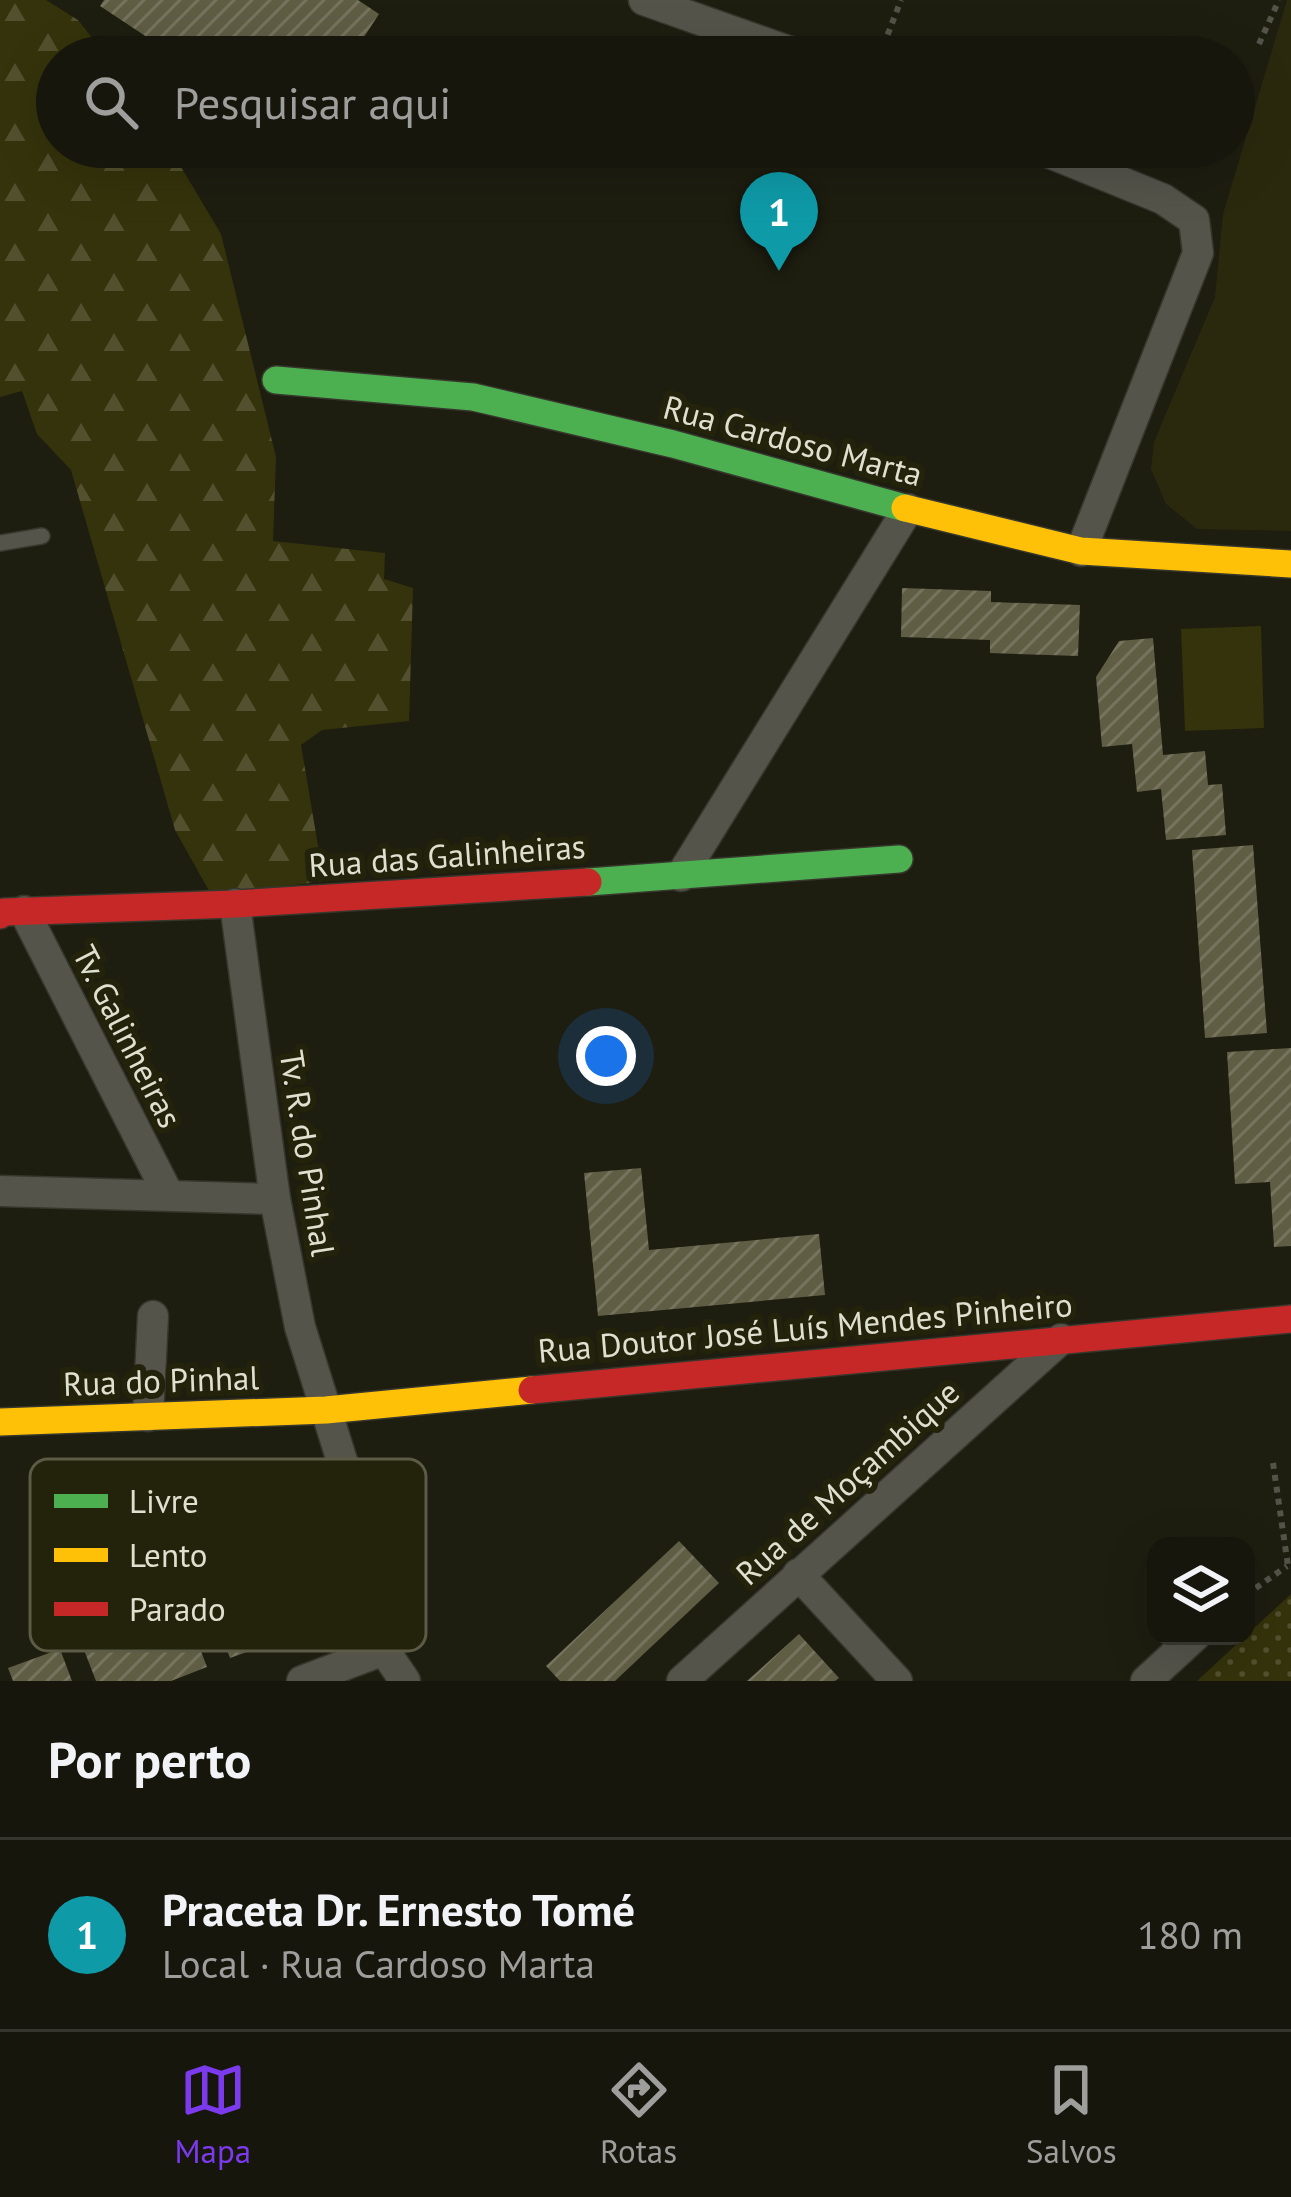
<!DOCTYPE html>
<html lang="pt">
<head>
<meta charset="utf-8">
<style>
  body { margin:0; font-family:"PT Sans",sans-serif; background:#1f1f15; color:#f1f3f6 }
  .controls { position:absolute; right:36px; bottom:36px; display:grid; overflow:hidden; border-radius:24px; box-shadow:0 12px 48px #0002 }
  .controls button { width:108px; height:108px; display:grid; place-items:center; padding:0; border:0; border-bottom:3px solid #35352d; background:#16160c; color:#f1f3f6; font:60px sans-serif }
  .you { position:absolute; left:606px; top:1056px; width:42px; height:42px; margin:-30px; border:9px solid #fff; border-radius:50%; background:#1a73e8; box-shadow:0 0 0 18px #1a73e833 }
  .badge { display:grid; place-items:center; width:78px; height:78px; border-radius:50%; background:#7c3aed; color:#fff; font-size:39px; font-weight:700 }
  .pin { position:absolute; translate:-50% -99px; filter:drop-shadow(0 3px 6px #0008) }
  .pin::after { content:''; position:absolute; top:63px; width:42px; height:36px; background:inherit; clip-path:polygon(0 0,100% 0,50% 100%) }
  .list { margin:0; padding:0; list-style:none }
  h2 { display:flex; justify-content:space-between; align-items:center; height:156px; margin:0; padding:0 48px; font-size:51px }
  h2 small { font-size:39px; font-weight:400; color:#9e9f9d }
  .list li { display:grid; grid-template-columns:78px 1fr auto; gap:36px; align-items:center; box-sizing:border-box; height:192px; padding:0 48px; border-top:3px solid #35352d }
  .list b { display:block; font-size:45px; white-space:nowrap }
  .list p { margin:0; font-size:39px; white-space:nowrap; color:#9e9f9d }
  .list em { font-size:39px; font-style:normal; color:#9e9f9d }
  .icon { flex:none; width:66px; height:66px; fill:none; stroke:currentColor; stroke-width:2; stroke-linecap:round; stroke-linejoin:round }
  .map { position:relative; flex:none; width:1291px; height:1681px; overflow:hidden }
  .search { position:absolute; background:#16160c; box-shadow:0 12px 48px #0002; left:36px; right:36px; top:36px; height:132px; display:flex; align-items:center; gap:30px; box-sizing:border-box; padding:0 42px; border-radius:66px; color:#9e9f9d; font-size:45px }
  .sheet { height:348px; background:#16160c }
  nav { display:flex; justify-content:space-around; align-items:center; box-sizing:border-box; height:168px; border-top:3px solid #35352d; background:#16160c; font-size:33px; color:#9e9f9d }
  nav a { display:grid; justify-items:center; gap:6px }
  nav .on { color:#7c3aed }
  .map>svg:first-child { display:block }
</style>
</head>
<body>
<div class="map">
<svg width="1291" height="1681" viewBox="0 0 1291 1681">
  <defs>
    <pattern id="grass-dots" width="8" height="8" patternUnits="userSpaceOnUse" patternTransform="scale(3)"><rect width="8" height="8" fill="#35330b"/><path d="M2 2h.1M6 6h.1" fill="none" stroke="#52502e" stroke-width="1.8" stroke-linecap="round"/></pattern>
    <pattern id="forest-firs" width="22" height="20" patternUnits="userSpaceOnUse" patternTransform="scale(3)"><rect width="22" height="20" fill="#35330b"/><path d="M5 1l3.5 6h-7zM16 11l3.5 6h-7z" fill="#52502e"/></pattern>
    <pattern id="building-hatch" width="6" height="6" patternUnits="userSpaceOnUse" patternTransform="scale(3)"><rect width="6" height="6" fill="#5f5d44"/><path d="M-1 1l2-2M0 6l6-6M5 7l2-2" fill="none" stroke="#76745e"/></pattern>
  </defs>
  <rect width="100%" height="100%" fill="#1d1d10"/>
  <path fill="#2b290d" d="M 1287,0 L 1291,0 L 1291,531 L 1197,529 L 1166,504 L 1151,469 L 1154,442 L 1215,297 L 1223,214 Z"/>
  <path fill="url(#grass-dots)" d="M 1291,1594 L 1291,1681 L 1197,1681 Z"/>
  <path fill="url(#forest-firs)" d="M 0,0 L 46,0 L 78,20 L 107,57 L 57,57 L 57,147 L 169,147 L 221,234 L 276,457 L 273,541 L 385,553 L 384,579 L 413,588 L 409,721 L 322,730 L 301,745 L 324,881 L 212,896 L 175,830 L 71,470 L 37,434 L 22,391 L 0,397 Z"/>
  <path fill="#35330b" d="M 1261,626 L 1264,728 L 1185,731 L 1181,629 Z"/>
  <g fill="url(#building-hatch)">
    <path d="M 104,0 L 358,0 L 379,14 L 351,57 L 177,57 L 100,6 Z"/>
    <path d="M 902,588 L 991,591 L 991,602 L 1080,605 L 1078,656 L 990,653 L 990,640 L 901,637 Z"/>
    <path d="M 1153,638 L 1163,755 L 1205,751 L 1208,785 L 1222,784 L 1226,835 L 1166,840 L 1161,789 L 1137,792 L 1132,744 L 1102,747 L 1096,677 L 1119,641 Z"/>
    <path d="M 1253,845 L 1267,1033 L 1205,1038 L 1192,850 Z"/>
    <path d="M 1291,1048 L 1291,1246 L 1274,1247 L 1270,1182 L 1235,1184 L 1227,1052 Z"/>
    <path d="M 641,1168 L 649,1250 L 819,1234 L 825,1295 L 598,1316 L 584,1173 Z"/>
    <path d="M 679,1541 L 719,1583 L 615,1681 L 560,1681 L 546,1666 Z"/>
    <path d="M 265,1582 L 286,1638 L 230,1658 L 209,1603 Z"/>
    <path d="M 186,1612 L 207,1667 L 171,1681 L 96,1681 L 84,1650 Z"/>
    <path d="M 799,1634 L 839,1678 L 835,1681 L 747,1681 Z"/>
    <path d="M 60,1649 L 72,1681 L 13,1681 L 8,1668 Z"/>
  </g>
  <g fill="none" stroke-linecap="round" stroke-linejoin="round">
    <defs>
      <path id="lane" d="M 0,543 L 42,536"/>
      <g id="street">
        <path d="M 644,0 L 805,57"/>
        <path d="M 1035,147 L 1163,199 L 1194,220 L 1198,253 L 1081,551"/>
        <path d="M 681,876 L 908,509"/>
        <path d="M 235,904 L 275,1199 L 300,1327 L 343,1464 L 384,1650 L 405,1681"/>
        <path d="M 24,911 L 168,1194"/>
        <path d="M 0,1191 L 275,1199"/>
        <path d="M 148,1416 L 153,1316"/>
        <path d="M 798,1574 L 897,1681"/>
        <path d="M 302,1681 L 384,1650"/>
        <path d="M 682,1681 L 1061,1339"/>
        <path d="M 1146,1681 L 1195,1636"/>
      </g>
      <g id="fast">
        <path d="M 276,380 L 473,397 L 673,444 L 905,508"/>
        <path d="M 588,882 L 899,859"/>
      </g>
      <g id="slow">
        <path d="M 905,508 L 1081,551 L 1291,564"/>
        <path d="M 0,1422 L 326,1410 L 532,1390"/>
      </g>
      <g id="jam">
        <path d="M 0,915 L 4,912 L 235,904 L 588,882"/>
        <path d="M 532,1390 L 1291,1319"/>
      </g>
    </defs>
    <use href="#lane" stroke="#37362d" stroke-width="18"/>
    <use href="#street" stroke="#37362d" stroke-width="33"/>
    <use href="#fast" stroke="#37362d" stroke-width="30"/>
    <use href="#slow" stroke="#37362d" stroke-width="30"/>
    <use href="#jam" stroke="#37362d" stroke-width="30"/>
    <g stroke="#53534a" stroke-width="6" stroke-dasharray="6 6" stroke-linecap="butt">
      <path d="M 1259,44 L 1279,0"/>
      <path d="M 879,57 L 901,0"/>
      <path d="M 1273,1463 L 1288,1566"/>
      <path d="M 1246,1595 L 1287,1566"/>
    </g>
    <use href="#lane" stroke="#54544b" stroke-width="15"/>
    <use href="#street" stroke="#54544b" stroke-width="30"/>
    <use href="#fast" stroke="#4caf50" stroke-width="27"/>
    <use href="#slow" stroke="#ffc107" stroke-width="27"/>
    <use href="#jam" stroke="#c62828" stroke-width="27"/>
  </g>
  <g text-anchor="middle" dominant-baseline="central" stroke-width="12" stroke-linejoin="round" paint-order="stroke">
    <g font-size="33" fill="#e0e0d1" stroke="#23220a">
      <text transform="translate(793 440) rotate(15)">Rua Cardoso Marta</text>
      <text transform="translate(447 855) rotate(-4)">Rua das Galinheiras</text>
      <text transform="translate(128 1036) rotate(63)">Tv. Galinheiras</text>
      <text transform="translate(308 1153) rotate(81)">Tv. R. do Pinhal</text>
      <text transform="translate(805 1327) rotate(-5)">Rua Doutor José Luís Mendes Pinheiro</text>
      <text transform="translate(161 1380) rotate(-2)">Rua do Pinhal</text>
      <text transform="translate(847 1482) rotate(-42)">Rua de Moçambique</text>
    </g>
  </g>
  <rect x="30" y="1459" width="396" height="192" rx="18" fill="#23220a" stroke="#5c5b46" stroke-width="3"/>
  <rect x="54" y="1494" width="54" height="14" fill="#4caf50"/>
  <rect x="54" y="1548" width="54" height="14" fill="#ffc107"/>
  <rect x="54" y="1602" width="54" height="14" fill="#c62828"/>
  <g font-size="33" fill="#e0e0d1">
    <text x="129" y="1513">Livre</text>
    <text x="129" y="1567">Lento</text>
    <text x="129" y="1621">Parado</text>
  </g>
</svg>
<div class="controls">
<button><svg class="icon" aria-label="layers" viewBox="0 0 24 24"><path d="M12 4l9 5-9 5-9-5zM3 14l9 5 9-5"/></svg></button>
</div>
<div class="you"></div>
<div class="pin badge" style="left:779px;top:271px;background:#0f9aa8">1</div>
<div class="search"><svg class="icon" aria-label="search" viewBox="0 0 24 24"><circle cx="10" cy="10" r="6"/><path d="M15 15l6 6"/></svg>Pesquisar aqui</div>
</div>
<section class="sheet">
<h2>Por perto<small></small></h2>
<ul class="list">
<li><span class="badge" style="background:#0f9aa8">1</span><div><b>Praceta Dr. Ernesto Tomé</b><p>Local · Rua Cardoso Marta</p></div><em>180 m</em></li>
</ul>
</section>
<nav>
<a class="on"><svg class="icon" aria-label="map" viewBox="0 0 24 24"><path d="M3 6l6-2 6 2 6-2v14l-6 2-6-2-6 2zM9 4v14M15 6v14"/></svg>Mapa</a>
<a><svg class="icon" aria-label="directions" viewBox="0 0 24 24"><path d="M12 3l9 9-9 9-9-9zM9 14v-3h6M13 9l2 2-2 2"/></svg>Rotas</a>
<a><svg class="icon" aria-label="saved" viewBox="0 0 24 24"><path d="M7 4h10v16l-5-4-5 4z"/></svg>Salvos</a>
</nav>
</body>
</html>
